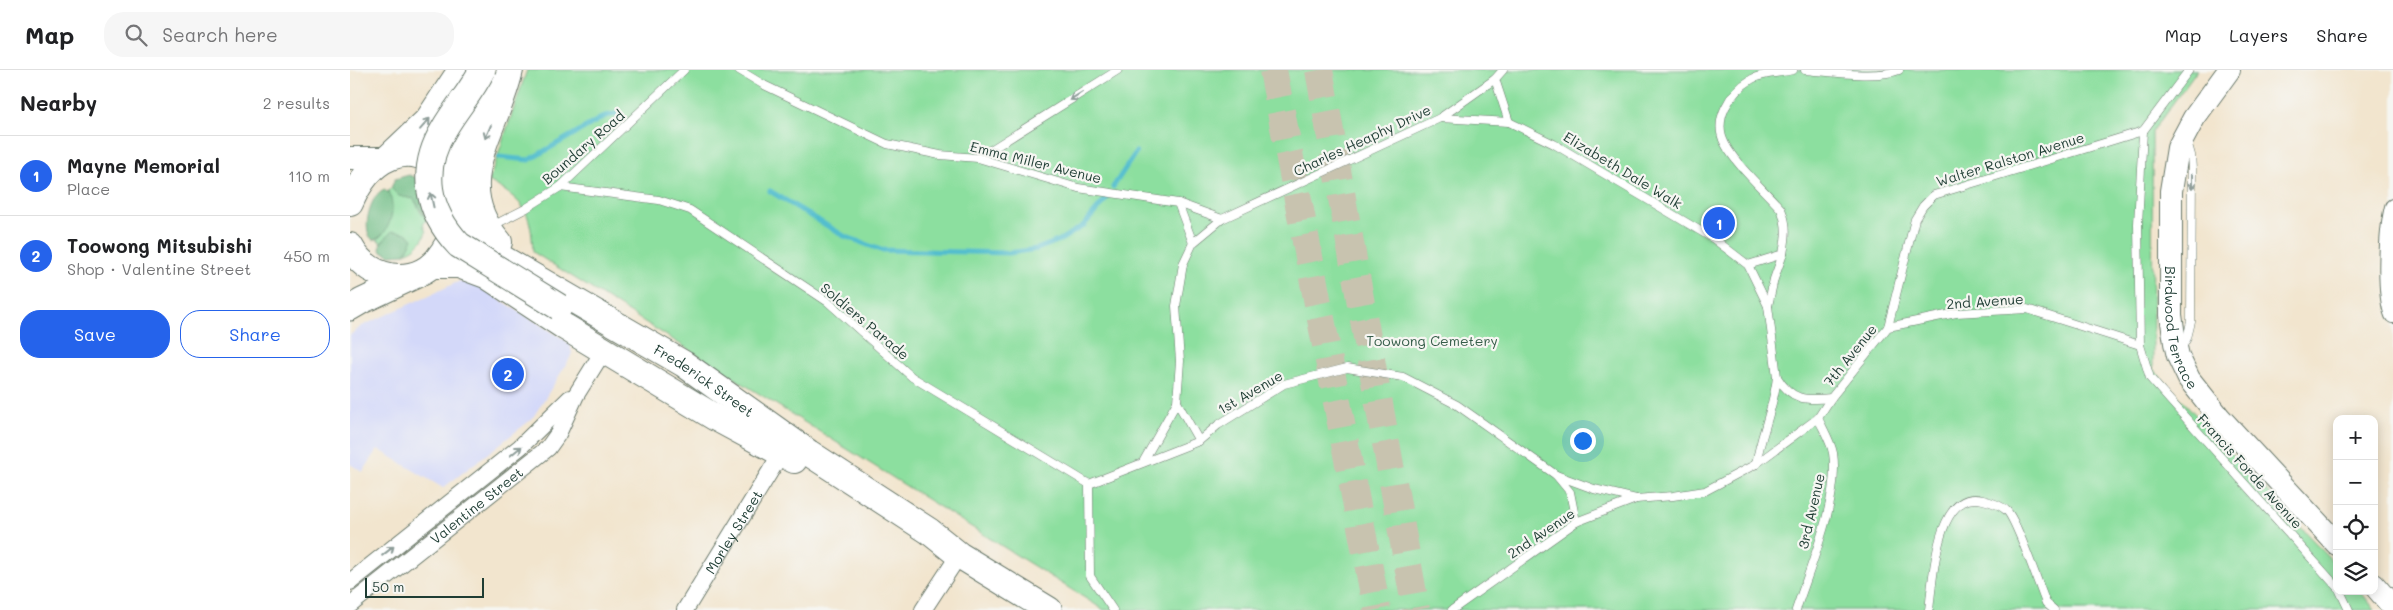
<!DOCTYPE html>
<html lang="en">
<head>
<meta charset="utf-8">
<style>
  body { margin:0; font-family:Mali,sans-serif; background:#f6f6f6; color:#202124 }
  .controls { position:absolute; right:15px; bottom:15px; display:grid; overflow:hidden; border-radius:10px; box-shadow:0 2px 12px #0003 }
  .controls button { width:45px; height:45px; display:grid; place-items:center; padding:0; border:0; border-bottom:1px solid #e0e0e0; background:#fff; color:#202124; font:25px sans-serif }
  .scale { position:absolute; left:15px; bottom:12px; width:119px; box-sizing:border-box; padding-left:5px; border:2px solid #1f3d34; border-top:0; font-size:14px; line-height:18px; white-space:nowrap; color:#1f3d34; -webkit-text-stroke:4px #f6f6f2; paint-order:stroke }
  .you { position:absolute; left:1232px; top:370px; width:18px; height:18px; margin:-12px; border:4px solid #fff; border-radius:50%; background:#1a73e8; box-shadow:0 0 0 8px #1a73e833 }
  .badge { display:grid; place-items:center; width:32px; height:32px; border-radius:50%; background:#2563eb; color:#fff; font-size:16px; font-weight:700 }
  .pin { position:absolute; translate:-50% -50%; border:2px solid #fff; box-shadow:0 1px 5px #0006 }
  .list { margin:0; padding:0; list-style:none }
  h2 { display:flex; justify-content:space-between; align-items:center; height:65px; margin:0; padding:0 20px; font-size:21px }
  h2 small { font-size:16px; font-weight:400; color:#757577 }
  .list li { display:grid; grid-template-columns:32px 1fr auto; gap:15px; align-items:center; box-sizing:border-box; height:80px; padding:0 20px; border-top:1px solid #e0e0e0 }
  .list b { display:block; font-size:19px; white-space:nowrap }
  .list p { margin:0; font-size:16px; white-space:nowrap; color:#757577 }
  .list em { font-size:16px; font-style:normal; color:#757577 }
  .actions { display:flex; gap:10px; padding:15px 20px }
  .actions a { flex:1; padding:11px 0; border:1px solid #2563eb; border-radius:20px; text-align:center; font-size:18px; color:#2563eb }
  .actions .main { background:#2563eb; color:#fff }
  .icon { flex:none; width:28px; height:28px; fill:none; stroke:currentColor; stroke-width:2; stroke-linecap:round; stroke-linejoin:round }
  .map { position:relative; flex:none; width:2043px; height:540px; overflow:hidden }
  header { display:flex; align-items:center; gap:30px; box-sizing:border-box; height:70px; padding:0 25px; background:#fff; border-bottom:1px solid #e0e0e0 }
  header strong { font-size:24px }
  nav { display:flex; gap:28px; margin-inline-start:auto; font-size:18px }
  .search { width:350px; height:45px; background:#f6f6f6; display:flex; align-items:center; gap:12px; box-sizing:border-box; padding:0 18px; border-radius:20px; color:#757577; font-size:19px }
  main { display:flex }
  aside { flex:1; background:#fff }
  .map>svg:first-child { display:block }
</style>
</head>
<body>
<header>
<strong>Map</strong>
<div class="search"><svg class="icon" aria-label="search" viewBox="0 0 24 24"><circle cx="10" cy="10" r="6"/><path d="M15 15l6 6"/></svg>Search here</div>
<nav><a>Map</a><a>Layers</a><a>Share</a></nav>
</header>
<main>
<aside>
<h2>Nearby<small>2 results</small></h2>
<ul class="list">
<li><span class="badge">1</span><div><b>Mayne Memorial</b><p>Place</p></div><em>110 m</em></li>
<li><span class="badge">2</span><div><b>Toowong Mitsubishi</b><p>Shop · Valentine Street</p></div><em>450 m</em></li>
</ul>
<div class="actions"><a class="main">Save</a><a>Share</a></div>
</aside>
<div class="map">
<svg width="2043" height="540" viewBox="0 0 2043 540">
  <rect width="100%" height="100%" fill="#f6f6f2"/>
  <filter id="ink" filterUnits="userSpaceOnUse"><feTurbulence type="fractalNoise" baseFrequency=".02" numOctaves="2"/><feDisplacementMap in="SourceGraphic" scale="10" xChannelSelector="R" yChannelSelector="G"/><feConvolveMatrix kernelMatrix="1 2 1 2 8 2 1 2 1" color-interpolation-filters="sRGB"/></filter>
  <filter id="wash" filterUnits="userSpaceOnUse"><feTurbulence type="fractalNoise" baseFrequency=".0096" numOctaves="4" result="noise"/><feDisplacementMap in="SourceGraphic" scale="20" xChannelSelector="R" yChannelSelector="G"/><feGaussianBlur stdDeviation="1.12" result="paint"/><feColorMatrix in="noise" values="0 0 0 0 0 0 0 0 0 0 0 0 0 0 0 0 0 1.4 0 .05"/><feComposite in="paint" operator="in"/></filter>
  <g filter="url(#wash)">
    <rect width="100%" height="100%" fill="#f2e5ce"/>
    <path fill="#d3d8f9" d="M 110,211 L 127,215 L 215,270 L 220,275 L 222,283 L 219,290 L 182,349 L 93,418 L 28,379 L 13,402 L 0,394 L 0,265 L 12,256 Z"/>
    <g fill="#8cdf9f" stroke="#568e6a">
      <path d="M 177,0 L 1847,0 L 1802,62 L 1803,299 L 1987,496 L 1987,521 L 2010,521 L 2025,540 L 754,540 L 183,182 C 181,140 175,132 139,111 Z"/>
      <path d="M 41,118 L 49,126 L 64,129 L 71,143 L 77,148 L 73,155 L 76,162 C 69,182 50,188 31,181 L 30,171 L 27,170 C 39,158 44,137 38,121 Z"/>
    </g>
    <g fill="#71be86" stroke="#487e5d">
      <path d="M 59,105 L 67,108 L 76,148 L 64,129 L 49,126 L 41,118 L 45,109 Z"/>
      <path d="M 35,119 C 49,131 41,166 23,170 C 10,161 21,122 35,119 Z"/>
      <path d="M 42,161 L 56,163 L 63,169 L 55,184 L 40,185 L 30,180 L 31,173 Z"/>
    </g>
    <g fill="none" stroke-linecap="round" stroke-linejoin="round">
      <g stroke="#53bece" stroke-width="5">
        <path d="M 149,87 L 179,90 L 255,46 L 266,44"/>
        <path d="M 763,117 L 786,82"/>
        <path d="M 420,121 L 494,166 L 531,180 L 659,183 L 687,179 L 710,170 L 733,156 L 757,128"/>
      </g>
    </g>
  </g>
  <g filter="url(#ink)">
    <g fill="none" stroke-linecap="round" stroke-linejoin="round">
      <g stroke="#c8c3af" stroke-width="28" stroke-dasharray="28 14" stroke-linecap="butt">
        <path d="M 923,0 L 1027,540"/>
        <path d="M 969,0 L 1066,540"/>
      </g>
      <defs>
        <g id="service">
          <path d="M 389,0 L 414,15 L 537,74 L 590,85 L 628,88 L 728,118 L 828,133 L 872,149"/>
          <path d="M 1455,0 C 1480,2 1527,9 1549,0"/>
          <path d="M 1090,48 L 1159,52 L 1145,9"/>
          <path d="M 1159,52 L 1204,74 L 1364,169 L 1398,195 L 1418,236 L 1427,307"/>
          <path d="M 1793,61 L 1788,154 L 1790,275 L 1800,308 L 1987,517"/>
          <path d="M 1793,61 L 1839,0"/>
          <path d="M 628,88 L 768,0"/>
          <path d="M 210,117 L 309,130 L 340,140 L 478,232 L 562,307 L 739,414"/>
          <path d="M 828,133 L 843,173 L 872,149 L 1090,48 L 1145,9 L 1153,0"/>
          <path d="M 142,156 L 175,139 L 210,117 L 334,0"/>
          <path d="M 1433,184 C 1436,167 1438,156 1431,139 C 1415,121 1386,95 1375,74 C 1362,50 1380,22 1402,9 C 1412,3 1431,3 1443,0"/>
          <path d="M 1398,195 L 1433,184 L 1424,209 L 1418,236"/>
          <path d="M 1538,257 L 1606,243 L 1677,239 L 1790,275"/>
          <path d="M 1831,279 L 1837,268 L 1841,252 L 1842,99 L 1841,85 L 1837,71"/>
          <path d="M 827,332 L 830,291 L 826,236 L 833,194 L 843,173"/>
          <path d="M 793,392 L 827,332 L 849,371"/>
          <path d="M 1406,394 C 1411,364 1424,337 1427,307 C 1441,330 1455,331 1481,328"/>
          <path d="M 739,414 L 849,371 L 868,355 L 934,314 L 997,298 L 1053,307 L 1107,335 L 1206,405"/>
          <path d="M 739,414 L 740,506 L 763,540"/>
          <path d="M 1226,452 L 1220,422 L 1206,405 L 1244,419 L 1286,429"/>
          <path d="M 1990,521 L 1999,540"/>
          <path d="M 1102,540 L 1226,452 L 1286,429 L 1323,426 L 1355,421 L 1406,394 L 1468,348 L 1481,328 L 1538,257 L 1565,149 L 1573,136 L 1584,125 L 1793,61"/>
          <path d="M 1446,540 C 1460,497 1490,428 1483,383 C 1481,372 1473,359 1468,348"/>
          <path d="M 1579,540 C 1583,510 1586,418 1633,430 C 1641,432 1651,435 1657,441 C 1667,451 1689,516 1696,533 L 1704,540"/>
        </g>
        <g id="minor">
          <path d="M 2043,137 C 2037,161 2034,223 2043,245"/>
          <path d="M 0,512 L 170,377 L 220,328"/>
          <path id="s1" d="M 0,535 L 198,378 L 208,364 L 226,325 L 254,280"/>
          <path id="s2" d="M 335,540 L 432,382"/>
          <path d="M 573,540 L 609,485"/>
        </g>
        <g id="secondary">
          <path id="s3" d="M 1879,0 L 1844,48 L 1828,78 L 1821,121 L 1821,245 L 1825,273 L 1828,286 L 1839,309 L 1870,348 L 1987,474"/>
          <path d="M 0,88 L 37,88"/>
          <path d="M 2024,515 L 2043,537"/>
        </g>
        <path id="primary" d="M 0,238 L 12,231 L 67,205"/>
        <g id="trunk">
          <path d="M 39,87 L 78,50 L 111,0"/>
          <path d="M 103,120 C 105,80 123,50 142,16"/>
          <path d="M 0,133 C 44,31 143,108 93,182 C 83,198 67,207 49,207 C 28,207 9,194 0,176"/>
          <path id="s4" d="M 106,134 L 120,162 L 143,183 L 334,294 L 459,383 L 579,461 L 609,485 L 699,540"/>
          <path d="M 149,172 C 97,114 147,60 160,0"/>
          <path d="M 82,195 L 109,195 L 136,205 L 215,257 L 366,348 L 444,390"/>
        </g>
      </defs>
      <use href="#service" stroke="#69786a" stroke-width="9"/>
      <use href="#minor" stroke="#69786a" stroke-width="18"/>
      <use href="#secondary" stroke="#69786a" stroke-width="24"/>
      <use href="#primary" stroke="#69786a" stroke-width="27"/>
      <use href="#trunk" stroke="#69786a" stroke-width="28"/>
      <use href="#service" stroke="#fff" stroke-width="8"/>
      <use href="#minor" stroke="#fff" stroke-width="16"/>
      <use href="#secondary" stroke="#fff" stroke-width="22"/>
      <use href="#primary" stroke="#fff" stroke-width="25"/>
      <use href="#trunk" stroke="#fff" stroke-width="26"/>
      <defs>
        <path id="trunk-bridge" d="M 132,0 C 122,21 106,38 94,59 C 69,100 77,141 109,175 L 209,237"/>
      </defs>
      <use href="#trunk-bridge" stroke="#69786a" stroke-width="28" stroke-linecap="butt"/>
      <use href="#trunk-bridge" stroke="#fff" stroke-width="26"/>
    </g>
    <defs><path id="oneway-shaft" d="M-6 0H5M1.5-3L5.5 0L1.5 3" fill="none" stroke-width="1.6" stroke-linecap="round" stroke-linejoin="round" transform="scale(1.25)"/></defs>
    <g stroke="#8f9e9a">
      <use href="#oneway-shaft" transform="translate(726 26) rotate(148)"/>
      <use href="#oneway-shaft" transform="translate(75 54) rotate(-49)"/>
      <use href="#oneway-shaft" transform="translate(138 62) rotate(113)"/>
      <use href="#oneway-shaft" transform="translate(1842 112) rotate(90)"/>
      <use href="#oneway-shaft" transform="translate(82 130) rotate(-102)"/>
      <use href="#oneway-shaft" transform="translate(166 381) rotate(-39)"/>
      <use href="#oneway-shaft" transform="translate(38 481) rotate(-38)"/>
    </g>
  </g>
  <g text-anchor="middle" dominant-baseline="central" stroke-width="4.5" stroke-linejoin="round" paint-order="stroke">
    <g font-size="14" fill="#1f3d34" stroke="#f6f6f2">
      <text transform="translate(1012 70) rotate(-25)">Charles Heaphy Drive</text>
      <text transform="translate(233 77) rotate(-41)">Boundary Road</text>
      <text transform="translate(1660 89) rotate(-17)">Walter Ralston Avenue</text>
      <text transform="translate(686 92) rotate(14)">Emma Miller Avenue</text>
      <text transform="translate(1273 100) rotate(31)">Elizabeth Dale Walk</text>
      <text transform="translate(1635 231) rotate(-4)">2nd Avenue</text>
      <text transform="translate(515 251) rotate(40)">Soldiers Parade</text>
      <text stroke="none"><textPath href="#s3" startOffset="275">Birdwood Terrace</textPath></text>
      <text transform="translate(1500 285) rotate(-51)">7th Avenue</text>
      <text stroke="none"><textPath href="#s4" startOffset="309">Frederick Street</textPath></text>
      <text transform="translate(900 322) rotate(-30)">1st Avenue</text>
      <text transform="translate(1900 401) rotate(48)">Francis Forde Avenue</text>
      <text stroke="none"><textPath href="#s1" startOffset="161">Valentine Street</textPath></text>
      <text transform="translate(1461 441) rotate(-77)">3rd Avenue</text>
      <text stroke="none"><textPath href="#s2" startOffset="92">Morley Street</textPath></text>
      <text transform="translate(1191 463) rotate(-34)">2nd Avenue</text>
    </g>
    <g font-size="14" fill="#355d49" stroke="#f6f6f2">
      <text x="1082" y="270">Toowong Cemetery</text>
    </g>
  </g>
</svg>
<div class="controls">
<button>+</button>
<button>−</button>
<button><svg class="icon" aria-label="locate" viewBox="0 0 24 24"><circle cx="12" cy="12" r="6"/><path d="M12 2v4M12 18v4M2 12h4M18 12h4"/></svg></button>
<button><svg class="icon" aria-label="layers" viewBox="0 0 24 24"><path d="M12 4l9 5-9 5-9-5zM3 14l9 5 9-5"/></svg></button>
</div>
<div class="scale">50 m</div>
<div class="you"></div>
<div class="pin badge" style="left:1369px;top:153px">1</div>
<div class="pin badge" style="left:158px;top:304px">2</div>
</div>
</main>
</body>
</html>
